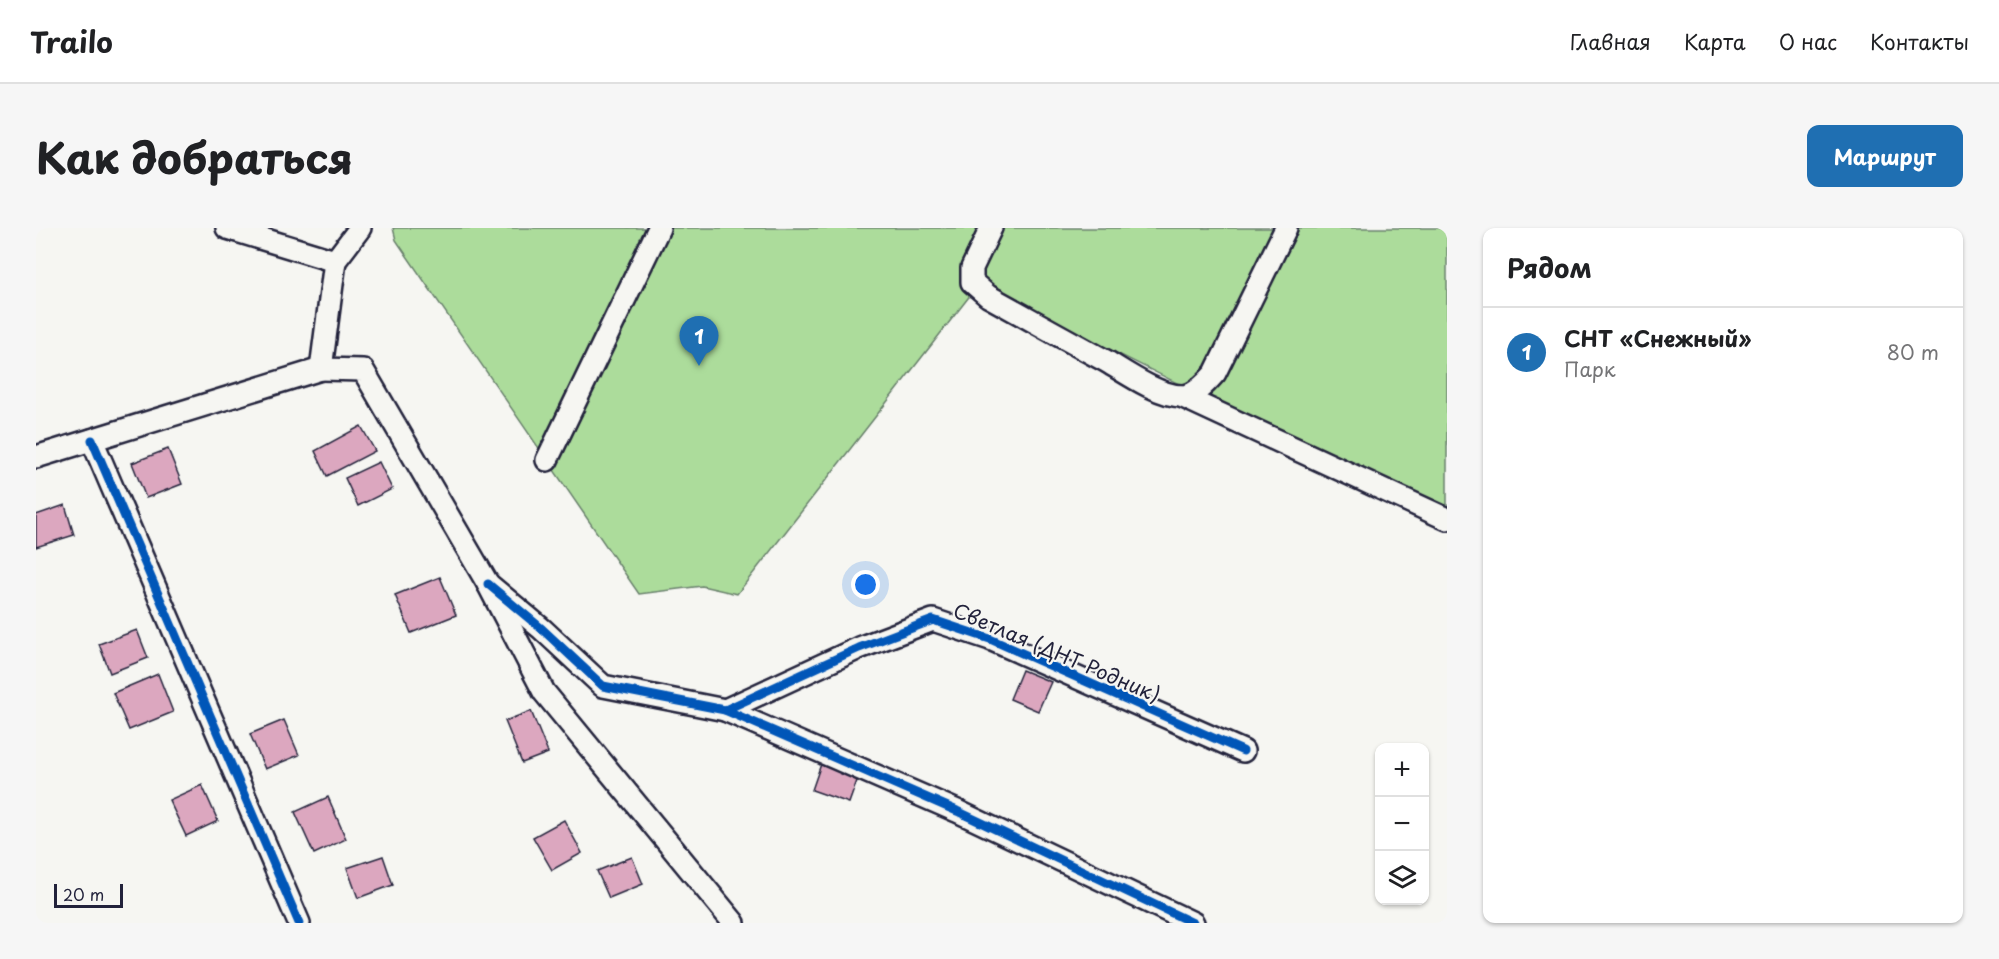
<!DOCTYPE html>
<html lang="ru">
<head>
<meta charset="utf-8">
<style>
  body { margin:0; font-family:"Playpen Sans",sans-serif; background:#f6f6f6; color:#202124 }
  .controls { position:absolute; right:18px; bottom:18px; display:grid; overflow:hidden; border-radius:12px; box-shadow:0 2px 4px #0004 }
  .controls button { width:54px; height:54px; display:grid; place-items:center; padding:0; border:0; border-bottom:2px solid #e0e0e0; background:#fff; color:#202124; font:30px sans-serif }
  .scale { position:absolute; left:18px; bottom:15px; width:69px; box-sizing:border-box; padding-left:6px; border:3px solid #22223b; border-top:0; font-size:16px; line-height:21px; white-space:nowrap; color:#22223b; -webkit-text-stroke:4px #f6f6f2; paint-order:stroke }
  .you { position:absolute; left:830px; top:357px; width:21px; height:21px; margin:-15px; border:4px solid #fff; border-radius:50%; background:#1a73e8; box-shadow:0 0 0 9px #1a73e833 }
  .badge { display:grid; place-items:center; width:39px; height:39px; border-radius:50%; background:#1f6fb2; color:#fff; font-size:20px; font-weight:700 }
  .pin { position:absolute; translate:-50% -50px; filter:drop-shadow(0 2px 3px #0008) }
  .pin::after { content:''; position:absolute; top:32px; width:21px; height:18px; background:inherit; clip-path:polygon(0 0,100% 0,50% 100%) }
  .list { margin:0; padding:0; list-style:none }
  h2 { display:flex; justify-content:space-between; align-items:center; height:78px; margin:0; padding:0 24px; font-size:26px }
  h2 small { font-size:20px; font-weight:400; color:#757577 }
  .list li { display:grid; grid-template-columns:39px 1fr auto; gap:18px; align-items:center; box-sizing:border-box; height:90px; padding:0 24px; border-top:2px solid #e0e0e0 }
  .list b { display:block; font-size:22px; white-space:nowrap }
  .list p { margin:0; font-size:20px; white-space:nowrap; color:#757577 }
  .list em { font-size:20px; font-style:normal; color:#757577 }
  .icon { flex:none; width:33px; height:33px; fill:none; stroke:currentColor; stroke-width:2; stroke-linecap:round; stroke-linejoin:round }
  .map { position:relative; flex:none; width:1411px; height:695px; overflow:hidden; border-radius:12px }
  header { display:flex; align-items:center; gap:36px; box-sizing:border-box; height:84px; padding:0 30px; background:#fff; border-bottom:2px solid #e0e0e0 }
  header strong { font-size:28px }
  nav { display:flex; gap:33px; margin-inline-start:auto; font-size:21px }
  .intro { display:flex; align-items:center; justify-content:space-between; box-sizing:border-box; height:144px; padding:0 36px }
  h1 { margin:0; font-size:42px }
  .button { padding:15px 27px; border-radius:12px; background:#1f6fb2; color:#fff; font-size:21px; font-weight:700 }
  main { display:flex; gap:36px; padding:0 36px }
  aside { flex:1; background:#fff; border-radius:12px; box-shadow:0 2px 4px #0004 }
  .map>svg:first-child { display:block }
</style>
</head>
<body>
<header>
<strong>Trailo</strong>
<nav><a>Главная</a><a>Карта</a><a>О нас</a><a>Контакты</a></nav>
</header>
<div class="intro"><h1>Как добраться</h1><a class="button">Маршрут</a></div>
<main>
<div class="map">
<svg width="1411" height="695" viewBox="0 0 1411 695">
  <rect width="100%" height="100%" fill="#f6f6f2"/>
  <filter id="ink" filterUnits="userSpaceOnUse"><feTurbulence type="fractalNoise" baseFrequency=".0167" numOctaves="2"/><feDisplacementMap in="SourceGraphic" scale="12" xChannelSelector="R" yChannelSelector="G"/><feConvolveMatrix kernelMatrix="1 2 1 2 8 2 1 2 1" color-interpolation-filters="sRGB"/></filter>
  <g filter="url(#ink)">
    <path fill="#acdc9b" stroke="#677f6b" stroke-width="1.5" d="M 357,0 L 1411,0 L 1411,290 L 943,56 L 701,366 L 666,358 L 603,366 L 360,12 Z"/>
    <g fill="#dca7bf" stroke="#22223b" stroke-width="1.5">
      <path d="M 325,198 L 339,223 L 291,248 L 279,223 Z"/>
      <path d="M 132,221 L 146,256 L 110,270 L 96,235 Z"/>
      <path d="M 343,234 L 356,261 L 322,278 L 309,250 Z"/>
      <path d="M 29,277 L 38,307 L 0,319 L 0,287 Z"/>
      <path d="M 404,349 L 420,387 L 375,405 L 359,367 Z"/>
      <path d="M 101,402 L 112,430 L 74,445 L 63,416 Z"/>
      <path d="M 986,442 L 1015,454 L 1002,483 L 974,471 Z"/>
      <path d="M 122,446 L 137,484 L 93,502 L 77,465 Z"/>
      <path d="M 495,483 L 512,525 L 486,535 L 469,493 Z"/>
      <path d="M 248,492 L 263,527 L 229,541 L 214,506 Z"/>
      <path d="M 785,536 L 822,550 L 813,575 L 776,562 Z"/>
      <path d="M 166,557 L 182,593 L 150,608 L 133,572 Z"/>
      <path d="M 292,569 L 310,611 L 278,626 L 259,584 Z"/>
      <path d="M 528,592 L 546,625 L 516,642 L 497,609 Z"/>
      <path d="M 347,628 L 357,657 L 322,670 L 311,640 Z"/>
      <path d="M 596,629 L 607,656 L 573,670 L 561,643 Z"/>
    </g>
    <g fill="none" stroke-linecap="round" stroke-linejoin="round">
      <defs>
        <g id="minor">
          <path d="M 191,0 L 299,33"/>
          <path d="M 955,0 L 936,40 L 936,54 L 952,68 C 992,90 1031,112 1070,133 C 1090,145 1123,168 1146,168 C 1159,168 1171,154 1179,145 L 1250,0"/>
          <path d="M 285,141 L 327,142 L 452,356 L 508,464 L 698,695"/>
          <path d="M 1145,168 L 1411,291"/>
          <path d="M 56,212 L 263,695"/>
          <path d="M 0,229 L 285,141 L 299,33 L 324,0"/>
          <path d="M 511,232 L 623,0"/>
          <path d="M 452,356 L 506,401 L 567,458 L 689,482 L 921,583 L 1157,695"/>
          <path d="M 689,482 L 823,420 L 897,392 L 954,411 L 1207,523"/>
        </g>
      </defs>
      <use href="#minor" stroke="#22223b" stroke-width="26"/>
      <use href="#minor" stroke="#f6f6f2" stroke-width="21"/>
      <defs>
        <g id="cycleway">
          <path d="M 56,212 L 263,695"/>
          <path d="M 452,356 L 506,401 L 567,458 L 689,482 L 921,583 L 1157,695"/>
          <path d="M 689,482 L 823,420 L 897,392 L 954,411 L 1207,523"/>
        </g>
      </defs>
      <use href="#cycleway" stroke="#f6f6f2" stroke-width="13"/>
      <use href="#cycleway" stroke="#0057b8" stroke-width="9"/>
    </g>
  </g>
  <g text-anchor="middle" dominant-baseline="central" stroke-width="4.5" stroke-linejoin="round" paint-order="stroke">
    <g font-size="20" fill="#22223b" stroke="#f6f6f2">
      <text transform="translate(1021 424) rotate(23)">Светлая (ДНТ Родник)</text>
    </g>
  </g>
</svg>
<div class="controls">
<button>+</button>
<button>−</button>
<button><svg class="icon" aria-label="layers" viewBox="0 0 24 24"><path d="M12 4l9 5-9 5-9-5zM3 14l9 5 9-5"/></svg></button>
</div>
<div class="scale">20 m</div>
<div class="you"></div>
<div class="pin badge" style="left:663px;top:138px">1</div>
</div>
<aside>
<h2>Рядом<small></small></h2>
<ul class="list">
<li><span class="badge">1</span><div><b>СНТ «Снежный»</b><p>Парк</p></div><em>80 m</em></li>
</ul>
</aside>
</main>
</body>
</html>
